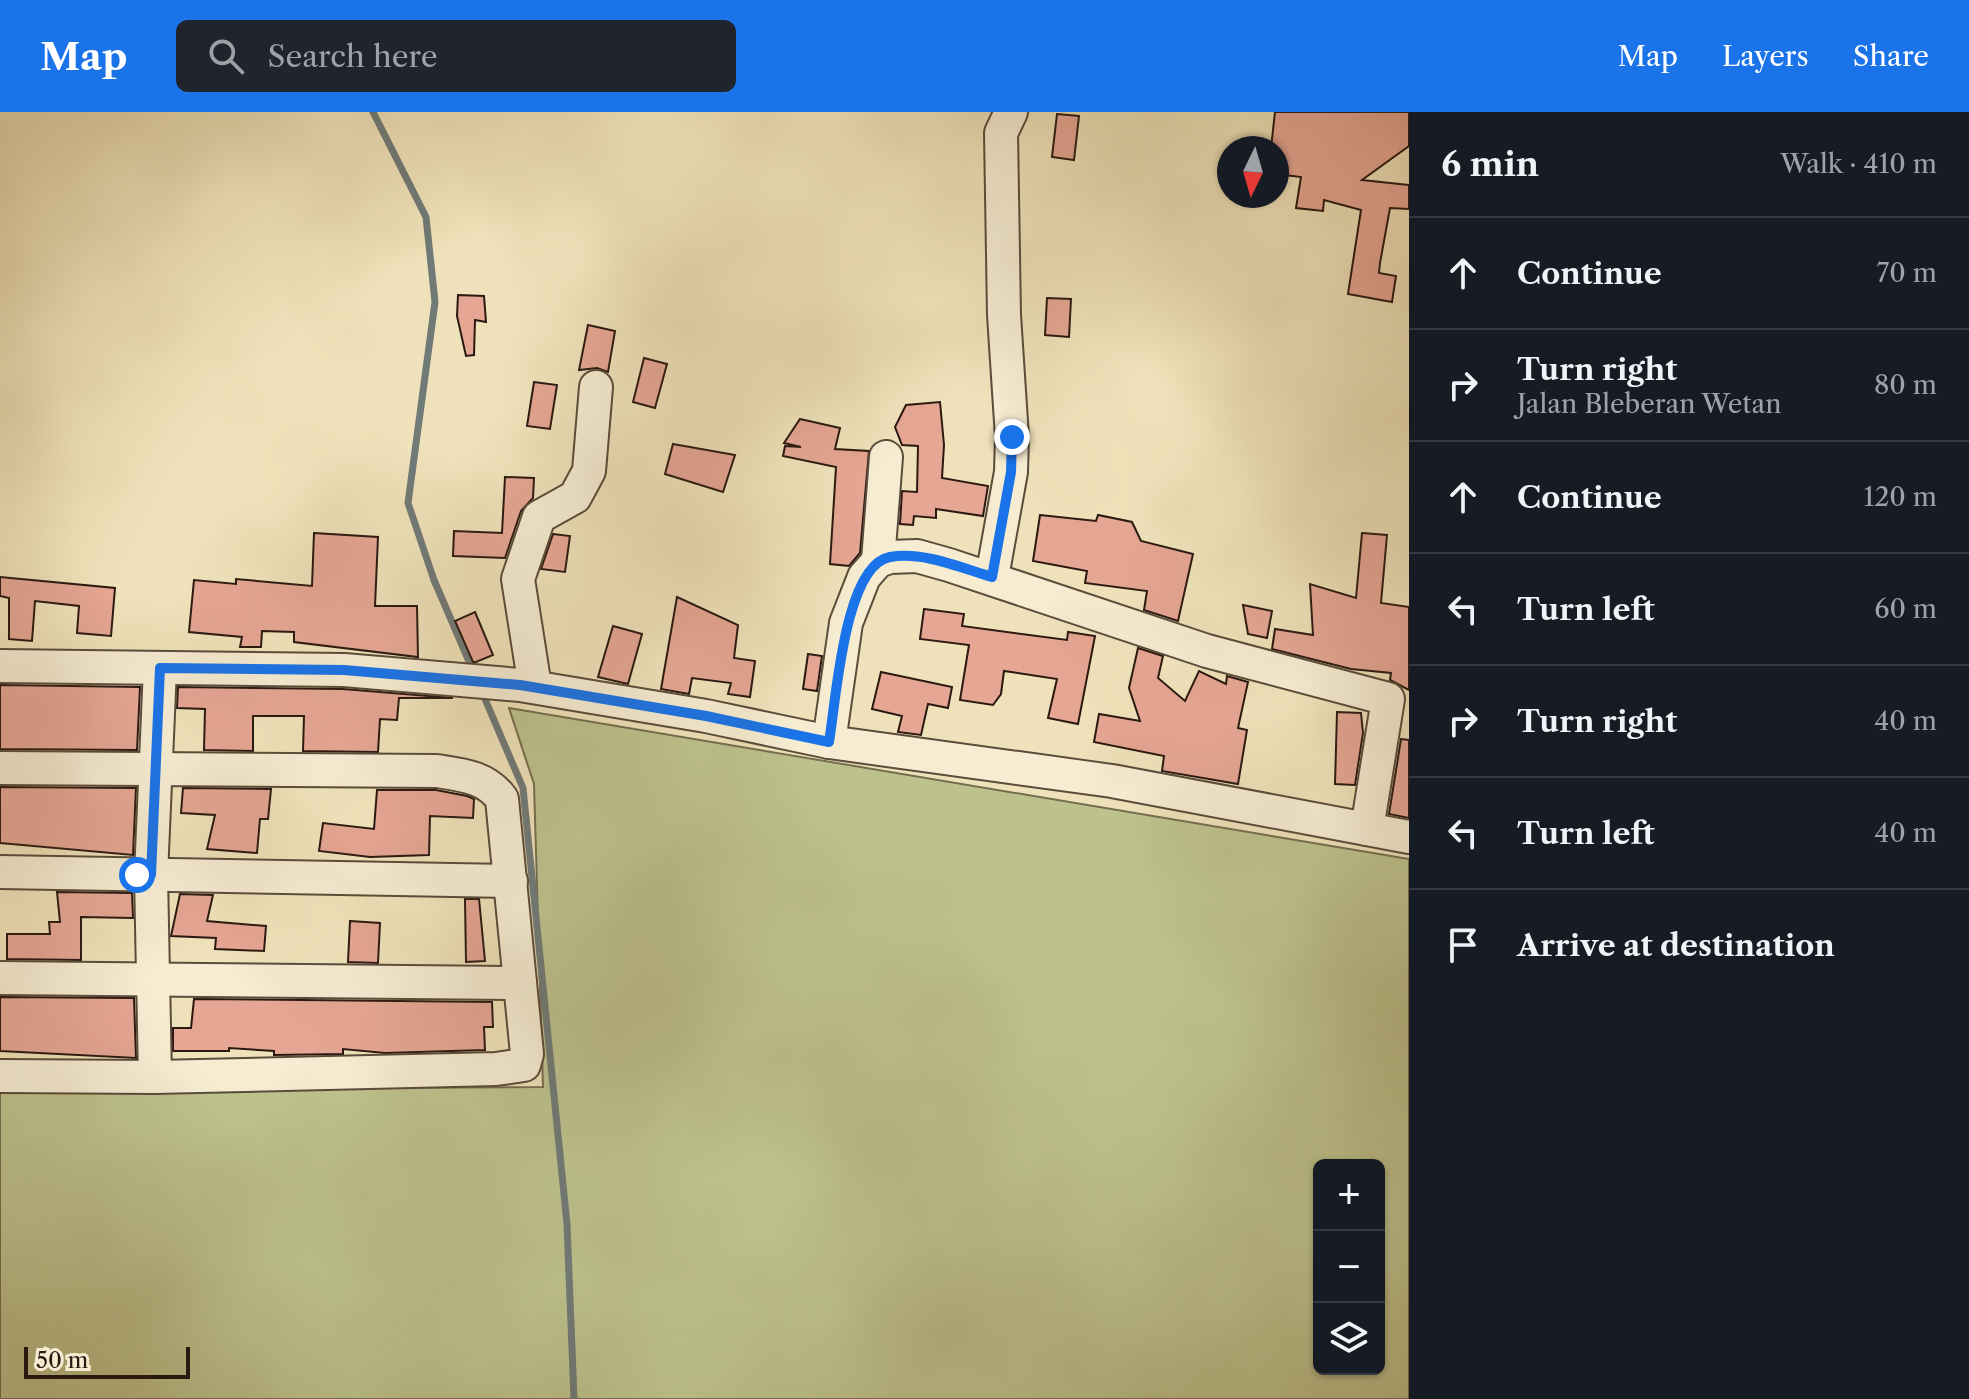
<!DOCTYPE html>
<html lang="en">
<head>
<meta charset="utf-8">
<style>
  body { margin:0; font-family:"Libre Caslon Text",serif; background:#20242c; color:#f1f3f6 }
  .controls { position:absolute; right:24px; bottom:24px; display:grid; overflow:hidden; border-radius:12px; box-shadow:0 2px 6px #0004 }
  .controls button { width:72px; height:72px; display:grid; place-items:center; padding:0; border:0; border-bottom:2px solid #363941; background:#171b24; color:#f1f3f6; font:40px sans-serif }
  .compass { position:absolute; left:1217px; top:24px; width:72px; height:72px; border-radius:50%; background:#171b24; box-shadow:0 2px 6px #0004; rotate:185deg }
  .scale { position:absolute; left:24px; bottom:20px; width:166px; box-sizing:border-box; padding-left:8px; border:4px solid #2a1911; border-top:0; font-size:22px; line-height:28px; white-space:nowrap; color:#2a1911; -webkit-text-stroke:6px #f5ecd2; paint-order:stroke }
  .stop { position:absolute; width:24px; height:24px; margin:-18px; border:6px solid #1a73e8; border-radius:50%; background:#fff }
  .stop.end { background:#1a73e8; border-color:#fff; box-shadow:0 2px 8px #0008 }
  .list { margin:0; padding:0; list-style:none }
  h2 { display:flex; justify-content:space-between; align-items:center; height:104px; margin:0; padding:0 32px; font-size:34px }
  h2 small { font-size:26px; font-weight:400; color:#9ea1a6 }
  .list li { display:grid; grid-template-columns:52px 1fr auto; gap:24px; align-items:center; box-sizing:border-box; height:112px; padding:0 32px; border-top:2px solid #363941 }
  .list b { display:block; font-size:30px; white-space:nowrap }
  .list p { margin:0; font-size:26px; white-space:nowrap; color:#9ea1a6 }
  .list em { font-size:26px; font-style:normal; color:#9ea1a6 }
  .icon { flex:none; width:44px; height:44px; fill:none; stroke:currentColor; stroke-width:2; stroke-linecap:round; stroke-linejoin:round }
  .map { position:relative; flex:none; width:1409px; height:1287px; overflow:hidden }
  header { display:flex; align-items:center; gap:48px; box-sizing:border-box; height:112px; padding:0 40px; background:#1a73e8; color:#fff }
  header strong { font-size:38px }
  nav { display:flex; gap:44px; margin-inline-start:auto; font-size:28px }
  .search { width:560px; height:72px; background:#20242c; display:flex; align-items:center; gap:20px; box-sizing:border-box; padding:0 28px; border-radius:12px; color:#9ea1a6; font-size:30px }
  main { display:flex }
  aside { flex:1; background:#171b24 }
  .map>svg:first-child { display:block }
</style>
</head>
<body>
<header>
<strong>Map</strong>
<div class="search"><svg class="icon" aria-label="search" viewBox="0 0 24 24"><circle cx="10" cy="10" r="6"/><path d="M15 15l6 6"/></svg>Search here</div>
<nav><a>Map</a><a>Layers</a><a>Share</a></nav>
</header>
<main>
<div class="map">
<svg width="1409" height="1287" viewBox="0 0 1409 1287">
  <rect width="100%" height="100%" fill="#efe2ba"/>
  <filter id="stains"><feTurbulence type="fractalNoise" baseFrequency=".0025" numOctaves="4"/><feColorMatrix values="0 0 0 0 .2 0 0 0 0 .09 0 0 0 0 .02 0 0 0 .5 -.17"/></filter>
  <radialGradient id="worn" r=".72"><stop offset=".6" stop-color="#630" stop-opacity="0"/><stop offset="1" stop-color="#630" stop-opacity=".3"/></radialGradient>
  <path fill="#bdc28d" stroke="#746e4f" stroke-width="2" fill-rule="evenodd" d="M 509,596 L 1409,747 L 1409,1287 L 0,1287 L 0,978 L 543,975 L 534,672 ZM 1319,1053 L 1379,1053 L 1379,1257 L 1319,1257 Z"/>
  <g fill="none" stroke-linecap="round" stroke-linejoin="round">
    <g stroke="#707a77" stroke-width="7">
      <path d="M 373,0 L 426,105 L 435,190 L 408,391 L 434,468 L 474,561"/>
      <path d="M 482,580 L 523,676 L 567,1112 L 574,1287"/>
    </g>
  </g>
  <g fill="#e5a694" stroke="#2a1911" stroke-width="2">
    <path d="M 1275,0 L 1409,0 L 1409,34 L 1362,68 L 1409,73 L 1409,97 L 1390,96 L 1380,151 L 1379,161 L 1396,164 L 1392,190 L 1348,182 L 1361,98 L 1324,88 L 1323,99 L 1296,96 L 1301,65 L 1277,62 L 1277,36 L 1271,36 Z"/>
    <path d="M 1057,2 L 1079,4 L 1074,48 L 1052,45 Z"/>
    <path d="M 458,183 L 484,184 L 486,210 L 475,208 L 474,243 L 466,244 L 457,204 Z"/>
    <path d="M 1047,186 L 1071,187 L 1069,225 L 1045,223 Z"/>
    <path d="M 588,213 L 615,219 L 608,260 L 597,256 L 579,258 Z"/>
    <path d="M 644,246 L 667,252 L 655,296 L 633,290 Z"/>
    <path d="M 534,270 L 557,273 L 550,317 L 527,314 Z"/>
    <path d="M 940,290 L 944,333 L 942,366 L 988,374 L 983,404 L 936,397 L 936,406 L 914,404 L 913,413 L 900,412 L 902,379 L 917,380 L 918,334 L 902,333 L 895,315 L 906,293 Z"/>
    <path d="M 800,307 L 840,316 L 835,337 L 869,339 L 860,441 L 849,454 L 830,452 L 836,355 L 783,344 L 785,334 L 801,335 L 784,331 Z"/>
    <path d="M 673,332 L 735,343 L 723,380 L 665,362 Z"/>
    <path d="M 505,365 L 534,366 L 533,386 L 521,399 L 505,446 L 453,444 L 454,419 L 502,421 Z"/>
    <path d="M 1040,403 L 1096,409 L 1098,403 L 1132,410 L 1141,429 L 1193,442 L 1178,509 L 1144,498 L 1147,479 L 1085,471 L 1087,459 L 1033,449 Z"/>
    <path d="M 314,421 L 378,425 L 375,494 L 417,494 L 418,545 L 294,530 L 294,520 L 262,519 L 261,535 L 240,535 L 242,525 L 189,520 L 194,468 L 236,472 L 236,467 L 312,474 Z"/>
    <path d="M 1362,421 L 1387,423 L 1381,491 L 1409,495 L 1409,578 L 1390,568 L 1391,561 L 1351,557 L 1272,537 L 1275,517 L 1313,523 L 1310,472 L 1356,486 Z"/>
    <path d="M 553,422 L 570,424 L 565,460 L 541,457 Z"/>
    <path d="M 0,465 L 115,476 L 111,524 L 77,521 L 79,494 L 35,489 L 32,529 L 9,527 L 9,486 L 0,484 Z"/>
    <path d="M 677,485 L 738,513 L 734,546 L 755,549 L 750,585 L 728,582 L 731,571 L 692,566 L 689,582 L 661,577 Z"/>
    <path d="M 1243,493 L 1272,499 L 1267,526 L 1248,522 Z"/>
    <path d="M 924,497 L 964,502 L 962,514 L 1067,528 L 1068,520 L 1095,524 L 1078,612 L 1048,606 L 1057,567 L 1004,559 L 1001,582 L 993,593 L 960,588 L 969,533 L 920,527 Z"/>
    <path d="M 475,500 L 493,543 L 476,550 L 473,550 L 455,509 Z"/>
    <path d="M 613,514 L 642,522 L 628,572 L 598,565 Z"/>
    <path d="M 1138,536 L 1163,544 L 1158,566 L 1185,589 L 1199,559 L 1226,572 L 1227,564 L 1248,570 L 1238,616 L 1247,618 L 1238,672 L 1162,659 L 1164,644 L 1094,630 L 1099,602 L 1140,609 L 1129,576 Z"/>
    <path d="M 808,542 L 822,544 L 817,579 L 803,577 Z"/>
    <path d="M 881,560 L 952,575 L 948,596 L 928,592 L 921,623 L 898,620 L 902,604 L 872,597 Z"/>
    <path d="M 0,573 L 140,575 L 137,638 L 0,637 Z"/>
    <path d="M 178,575 L 343,577 L 453,586 L 399,586 L 397,608 L 380,607 L 378,640 L 303,639 L 304,604 L 253,604 L 253,639 L 204,638 L 205,597 L 177,596 Z"/>
    <path d="M 1337,600 L 1361,601 L 1363,621 L 1355,673 L 1335,672 Z"/>
    <path d="M 1401,627 L 1409,628 L 1409,706 L 1389,702 Z"/>
    <path d="M 0,675 L 136,676 L 133,743 L 0,731 Z"/>
    <path d="M 183,676 L 271,677 L 268,707 L 260,707 L 257,741 L 207,737 L 215,703 L 181,701 Z"/>
    <path d="M 377,678 L 436,678 L 467,684 L 474,687 L 473,706 L 430,704 L 429,743 L 370,745 L 319,739 L 323,711 L 374,717 Z"/>
    <path d="M 57,780 L 132,781 L 133,806 L 81,805 L 81,848 L 7,847 L 7,822 L 50,822 L 49,810 L 60,810 Z"/>
    <path d="M 180,782 L 213,783 L 207,809 L 266,814 L 264,839 L 215,837 L 216,826 L 171,824 Z"/>
    <path d="M 465,787 L 479,787 L 485,849 L 466,850 Z"/>
    <path d="M 350,809 L 380,811 L 378,851 L 348,850 Z"/>
    <path d="M 0,885 L 134,886 L 136,946 L 0,939 Z"/>
    <path d="M 194,887 L 492,890 L 493,915 L 484,915 L 485,938 L 385,941 L 343,937 L 343,942 L 274,943 L 274,939 L 229,936 L 229,939 L 173,939 L 173,916 L 191,916 Z"/>
  </g>
  <g fill="none" stroke-linecap="round" stroke-linejoin="round">
    <defs>
      <g id="minor">
        <path d="M 878,449 L 886,345"/>
        <path d="M 992,465 L 1011,360 L 1012,325 L 1004,203 L 1001,21 L 1011,0"/>
        <path d="M 0,554 L 344,558 L 520,573 L 706,604 L 829,630 L 1112,669 L 1409,725"/>
        <path d="M 535,575 L 518,467 L 539,405 L 575,385 L 589,359 L 596,275"/>
        <path d="M 829,630 L 846,511 L 864,465 L 878,449 L 890,445 L 917,444 L 949,453 L 1207,539 L 1388,587 L 1367,717"/>
        <path d="M 0,656 L 437,659 C 463,663 486,665 502,687 L 527,942 L 524,953 L 496,957 L 155,965"/>
        <path d="M 0,760 L 511,769"/>
        <path d="M 0,866 L 520,871"/>
        <path d="M 0,964 L 155,965 L 151,763 L 160,556"/>
      </g>
    </defs>
    <use href="#minor" stroke="#5b4b3b" stroke-width="36"/>
    <use href="#minor" stroke="#f5ecd2" stroke-width="32"/>
  </g>
  <g fill="none" stroke-linecap="round" stroke-linejoin="round">
    <path stroke="#1a73e8" stroke-width="10" d="M 137,763 L 151,763 L 160,556 L 344,558 L 520,573 L 706,604 L 829,630 C 836,590 844,453 890,445 C 923,439 961,456 992,465 L 1011,360 L 1012,325"/>
  </g>
  <rect width="100%" height="100%" filter="url(#stains)"/>
  <rect width="100%" height="100%" fill="url(#worn)"/>
</svg>
<div class="controls">
<button>+</button>
<button>−</button>
<button><svg class="icon" aria-label="layers" viewBox="0 0 24 24"><path d="M12 4l9 5-9 5-9-5zM3 14l9 5 9-5"/></svg></button>
</div>
<svg class="compass" viewBox="-18 -18 36 36"><path d="M0-13l5 13h-10z" fill="#e53935"/><path d="M0 13l5-13h-10z" fill="#9ea1a6"/></svg>
<div class="scale">50 m</div>
<div class="stop" style="left:137px;top:763px"></div>
<div class="stop end" style="left:1012px;top:325px"></div>
</div>
<aside>
<h2>6 min<small>Walk · 410 m</small></h2>
<ul class="list">
<li><svg class="icon" aria-label="ahead" viewBox="0 0 24 24"><path d="M12 20V5M6 11l6-6 6 6"/></svg><div><b>Continue</b></div><em>70 m</em></li>
<li><svg class="icon" aria-label="right" viewBox="0 0 24 24"><path d="M7 20v-9h11M14 6l5 5-5 5"/></svg><div><b>Turn right</b><p>Jalan Bleberan Wetan</p></div><em>80 m</em></li>
<li><svg class="icon" aria-label="ahead" viewBox="0 0 24 24"><path d="M12 20V5M6 11l6-6 6 6"/></svg><div><b>Continue</b></div><em>120 m</em></li>
<li><svg class="icon" aria-label="left" viewBox="0 0 24 24"><path d="M17 20v-9H6M10 6l-5 5 5 5"/></svg><div><b>Turn left</b></div><em>60 m</em></li>
<li><svg class="icon" aria-label="right" viewBox="0 0 24 24"><path d="M7 20v-9h11M14 6l5 5-5 5"/></svg><div><b>Turn right</b></div><em>40 m</em></li>
<li><svg class="icon" aria-label="left" viewBox="0 0 24 24"><path d="M17 20v-9H6M10 6l-5 5 5 5"/></svg><div><b>Turn left</b></div><em>40 m</em></li>
<li><svg class="icon" aria-label="arrive" viewBox="0 0 24 24"><path d="M6 21V4h12l-3 4 3 4H6"/></svg><div><b>Arrive at destination</b></div></li>
</ul>
</aside>
</main>
</body>
</html>
